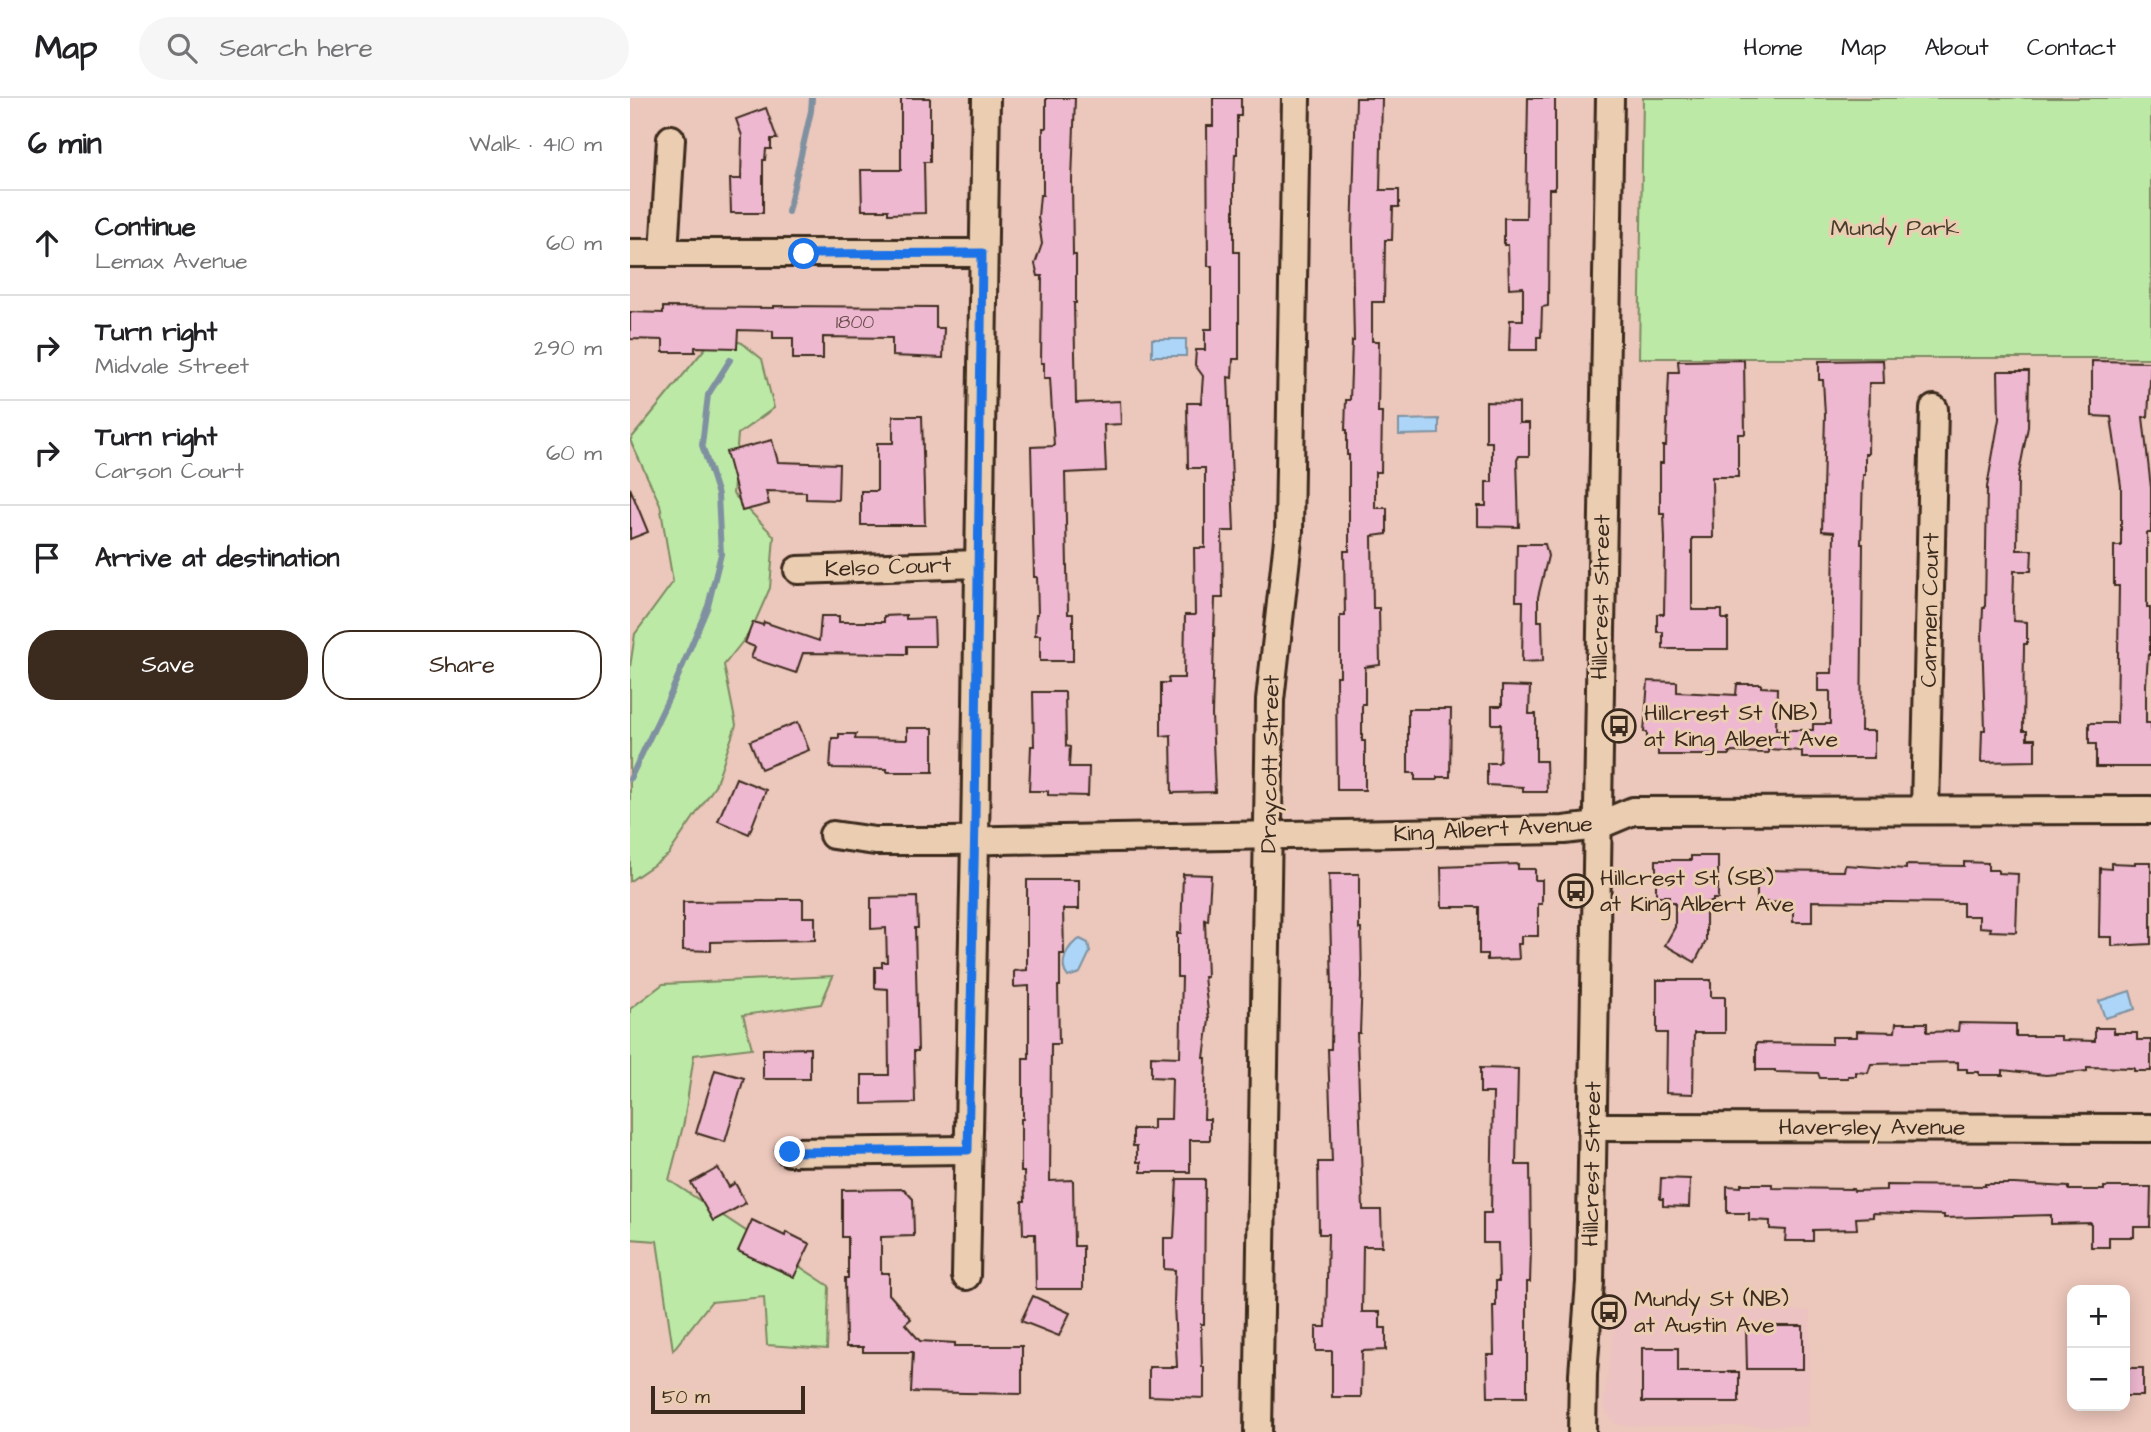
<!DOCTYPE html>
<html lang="en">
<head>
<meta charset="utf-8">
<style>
  body { margin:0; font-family:"Architects Daughter",sans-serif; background:#f6f6f6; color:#202124 }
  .controls { position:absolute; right:21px; bottom:21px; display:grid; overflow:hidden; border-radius:14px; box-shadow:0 4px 18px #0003 }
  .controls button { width:63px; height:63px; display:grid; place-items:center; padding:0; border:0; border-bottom:2px solid #e0e0e0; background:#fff; color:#202124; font:35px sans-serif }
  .scale { position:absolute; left:21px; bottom:18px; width:154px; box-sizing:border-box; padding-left:7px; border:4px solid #3b2a1e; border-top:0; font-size:19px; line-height:24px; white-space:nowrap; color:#3b2a1e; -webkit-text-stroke:5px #ebcdb1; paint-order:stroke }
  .stop { position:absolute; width:21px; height:21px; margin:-16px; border:5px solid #1a73e8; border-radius:50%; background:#fff }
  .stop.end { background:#1a73e8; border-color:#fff; box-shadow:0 2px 7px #0008 }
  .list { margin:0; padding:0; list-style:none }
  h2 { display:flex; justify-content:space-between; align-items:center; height:91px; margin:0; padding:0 28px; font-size:30px }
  h2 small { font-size:23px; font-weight:400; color:#757577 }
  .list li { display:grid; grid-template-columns:46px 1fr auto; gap:21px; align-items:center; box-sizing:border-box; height:105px; padding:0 28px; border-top:2px solid #e0e0e0 }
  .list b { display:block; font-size:26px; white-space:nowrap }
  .list p { margin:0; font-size:23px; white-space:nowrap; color:#757577 }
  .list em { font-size:23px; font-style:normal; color:#757577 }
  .actions { display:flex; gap:14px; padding:21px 28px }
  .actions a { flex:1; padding:16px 0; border:2px solid #3b2a1e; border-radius:28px; text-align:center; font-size:24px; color:#3b2a1e }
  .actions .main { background:#3b2a1e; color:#fff }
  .icon { flex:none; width:38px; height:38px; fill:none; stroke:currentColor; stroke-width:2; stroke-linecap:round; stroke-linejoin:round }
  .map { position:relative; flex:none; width:1521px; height:1334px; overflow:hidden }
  header { display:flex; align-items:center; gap:42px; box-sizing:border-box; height:98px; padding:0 35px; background:#fff; border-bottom:2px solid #e0e0e0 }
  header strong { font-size:33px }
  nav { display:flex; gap:38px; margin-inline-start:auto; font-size:24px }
  .search { width:490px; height:63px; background:#f6f6f6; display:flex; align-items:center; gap:18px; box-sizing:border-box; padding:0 24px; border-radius:38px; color:#757577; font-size:26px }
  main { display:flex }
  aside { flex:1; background:#fff }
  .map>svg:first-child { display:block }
</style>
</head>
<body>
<header>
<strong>Map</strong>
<div class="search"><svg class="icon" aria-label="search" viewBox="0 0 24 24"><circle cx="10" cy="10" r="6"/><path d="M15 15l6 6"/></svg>Search here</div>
<nav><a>Home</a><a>Map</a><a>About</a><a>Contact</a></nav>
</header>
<main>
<aside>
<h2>6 min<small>Walk · 410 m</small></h2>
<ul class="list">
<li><svg class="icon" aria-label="ahead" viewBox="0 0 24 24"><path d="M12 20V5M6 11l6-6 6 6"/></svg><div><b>Continue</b><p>Lemax Avenue</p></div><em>60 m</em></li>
<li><svg class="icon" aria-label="right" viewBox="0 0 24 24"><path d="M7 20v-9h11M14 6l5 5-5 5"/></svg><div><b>Turn right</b><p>Midvale Street</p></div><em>290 m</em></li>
<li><svg class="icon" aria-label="right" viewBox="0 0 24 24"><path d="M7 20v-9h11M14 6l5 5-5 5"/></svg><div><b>Turn right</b><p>Carson Court</p></div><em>60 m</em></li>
<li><svg class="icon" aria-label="arrive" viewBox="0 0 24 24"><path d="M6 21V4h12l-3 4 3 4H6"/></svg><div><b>Arrive at destination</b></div></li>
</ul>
<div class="actions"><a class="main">Save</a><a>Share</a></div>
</aside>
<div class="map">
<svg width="1521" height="1334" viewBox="0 0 1521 1334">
  <rect width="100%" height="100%" fill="#ecc7bb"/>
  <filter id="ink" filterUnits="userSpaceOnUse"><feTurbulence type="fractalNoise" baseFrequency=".0143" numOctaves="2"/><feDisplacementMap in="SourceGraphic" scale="14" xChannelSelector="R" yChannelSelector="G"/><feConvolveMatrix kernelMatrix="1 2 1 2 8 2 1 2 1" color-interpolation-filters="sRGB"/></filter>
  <g filter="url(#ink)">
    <path fill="#edc2c2" d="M 984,1208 L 1180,1213 L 1178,1328 L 994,1328 L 986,1326 L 977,1315 L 974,1303 L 984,1233 Z"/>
    <g fill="#bde9a7" stroke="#7c8a62" stroke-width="2">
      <path d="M 1013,0 L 1521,0 L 1521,260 L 1009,260 Z"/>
      <path d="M 86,237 L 112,245 L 132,261 L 144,310 L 108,336 L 103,396 L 144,438 L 140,490 L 121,533 L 94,567 L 106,627 L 85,688 L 38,757 L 0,783 L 0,569 L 5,536 L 43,484 L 30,406 L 0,342 Z"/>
      <path d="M 203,878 L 191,906 L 113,917 L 122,950 L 64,957 L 54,1024 L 39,1082 L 199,1188 L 197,1251 L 137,1247 L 134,1199 L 81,1204 L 43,1252 L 27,1143 L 0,1141 L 0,911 L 33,886 Z"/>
    </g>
    <g fill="#acd5f7" stroke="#7f91a0" stroke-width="2">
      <rect x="522" y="241" width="34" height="17"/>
      <path d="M 809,321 L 809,336 L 769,337 L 769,322 Z"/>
      <path d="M 450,841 L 458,845 L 460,854 L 450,875 L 438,879 C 428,867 437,847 450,841 Z"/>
      <path d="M 1500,893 L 1505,911 L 1475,920 L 1469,903 Z"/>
    </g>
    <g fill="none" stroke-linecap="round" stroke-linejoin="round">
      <g stroke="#7f91a0" stroke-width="6">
        <path d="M 158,114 L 181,13 L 182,0"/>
        <path d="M 0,681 L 41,595 L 78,508 L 91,456 L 88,397 L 72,347 L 78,297 L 100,262"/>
      </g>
    </g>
    <g fill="#efb8d1" stroke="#3b2a1e" stroke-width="2">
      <path d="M 271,0 L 300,0 L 300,64 L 294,64 L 295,115 L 258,116 L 258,112 L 232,112 L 231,72 L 271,72 Z"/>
      <path d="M 416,0 L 445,0 L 442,83 L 443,157 L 446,157 L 446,205 L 444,205 L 446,305 L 490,303 L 491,326 L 474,327 L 476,373 L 435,375 L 438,516 L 443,516 L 443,563 L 410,563 L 410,537 L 405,537 L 406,516 L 408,516 L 407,479 L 404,479 L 401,349 L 424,348 L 420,280 L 414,280 L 414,265 L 411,265 L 412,178 L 408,178 L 405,166 L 412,146 L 408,119 L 410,97 L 413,97 L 413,30 L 416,30 Z"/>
      <path d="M 583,0 L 611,0 L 611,18 L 607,18 L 607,56 L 605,56 L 604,84 L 604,154 L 609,154 L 609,261 L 603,261 L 602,280 L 598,279 L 604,433 L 592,433 L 593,500 L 585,500 L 582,617 L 585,694 L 542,695 L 541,637 L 531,638 L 531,585 L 539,585 L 538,580 L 554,580 L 555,517 L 565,517 L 564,450 L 575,450 L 575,370 L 558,370 L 557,305 L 571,305 L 573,278 L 565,267 L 566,252 L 575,252 L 575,231 L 582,231 L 582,168 L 578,168 L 577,28 L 583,28 Z"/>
      <path d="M 726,0 L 752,0 L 750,92 L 769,92 L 769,109 L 763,109 L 762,142 L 755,142 L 754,204 L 742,204 L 742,243 L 749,243 L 748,314 L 752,314 L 751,374 L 745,374 L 745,410 L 757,410 L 757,436 L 742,438 L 743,510 L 749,510 L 750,567 L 735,569 L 735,606 L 732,606 L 732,643 L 735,643 L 735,692 L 707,692 L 706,578 L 710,578 L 710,518 L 715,518 L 714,453 L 719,453 L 719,357 L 717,357 L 717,332 L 715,332 L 716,302 L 720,302 L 722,243 L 724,243 L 722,141 Z"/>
      <path d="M 898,0 L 925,0 L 925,91 L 919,91 L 918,208 L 912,209 L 911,239 L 907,239 L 907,252 L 879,252 L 880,222 L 893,222 L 893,189 L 879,190 L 878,147 L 874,147 L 874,120 L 896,120 Z"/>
      <path d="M 136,10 L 147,41 L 141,41 L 141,51 L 136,51 L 135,62 L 133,62 L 133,115 L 101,115 L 100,81 L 111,81 L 112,38 L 106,21 Z"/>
      <path d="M 144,208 L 306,209 L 306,230 L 314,230 L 313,260 L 262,258 L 262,240 L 193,239 L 193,261 L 163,261 L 163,240 L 143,240 L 143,233 L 108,232 L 107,250 L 65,249 L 65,254 L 33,254 L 33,242 L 0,241 L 0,214 L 33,215 L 33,209 L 144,210 Z"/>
      <path d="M 1114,262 L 1115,336 L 1108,336 L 1108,379 L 1082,379 L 1083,440 L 1062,440 L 1062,512 L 1092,512 L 1092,521 L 1098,521 L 1098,551 L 1033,551 L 1033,534 L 1027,534 L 1027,516 L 1034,516 L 1035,441 L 1034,416 L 1030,416 L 1030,365 L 1033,365 L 1033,348 L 1036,348 L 1039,274 L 1049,274 L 1048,263 Z"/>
      <path d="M 1253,262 L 1254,285 L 1239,285 L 1238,356 L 1235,356 L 1235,377 L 1233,377 L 1231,446 L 1233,446 L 1231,633 L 1244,633 L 1244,660 L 1172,660 L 1172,653 L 1138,651 L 1138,655 L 1099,654 L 1099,657 L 1028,657 L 1028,649 L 1017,648 L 1017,634 L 1014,634 L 1018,583 L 1047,584 L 1047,594 L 1106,597 L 1107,586 L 1131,586 L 1131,589 L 1147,590 L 1146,632 L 1183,632 L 1183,626 L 1200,626 L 1200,593 L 1188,593 L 1188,575 L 1202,575 L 1204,434 L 1192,433 L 1195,317 L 1193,282 L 1189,282 L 1189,263 Z"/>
      <path d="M 1462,263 L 1521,264 L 1518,319 L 1513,319 L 1521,390 L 1521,435 L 1517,435 L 1517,509 L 1520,509 L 1520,557 L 1518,557 L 1516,587 L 1516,625 L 1521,625 L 1521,669 L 1466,669 L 1466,646 L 1459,646 L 1459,625 L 1487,625 L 1489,488 L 1484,488 L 1484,448 L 1491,448 L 1491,388 L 1481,319 L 1462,318 Z"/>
      <path d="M 1368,273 L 1399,273 L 1398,329 L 1388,380 L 1387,452 L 1402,452 L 1401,473 L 1384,473 L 1383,511 L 1384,523 L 1397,524 L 1397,546 L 1394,546 L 1393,633 L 1397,633 L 1397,641 L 1405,641 L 1405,663 L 1351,664 L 1352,632 L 1355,632 L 1352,534 L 1353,510 L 1355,510 L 1357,389 L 1369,321 Z"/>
      <path d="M 856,304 L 889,305 L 889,325 L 899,325 L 899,358 L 889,358 L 887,362 L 889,429 L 848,428 L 848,408 L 856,408 L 856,384 L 862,384 L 862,344 L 856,344 Z"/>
      <path d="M 263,318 L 292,318 L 295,427 L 231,427 L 231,393 L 247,393 L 247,345 L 263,345 Z"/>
      <path d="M 142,342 L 148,364 L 209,366 L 208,402 L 176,401 L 176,394 L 136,393 L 139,406 L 112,413 L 96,354 Z"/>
      <path d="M 0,390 L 18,434 L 0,441 Z"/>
      <path d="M 887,446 L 915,446 L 918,458 L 908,499 L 908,523 L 912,523 L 913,563 L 892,564 L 893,503 L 886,503 Z"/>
      <path d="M 276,517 L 276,521 L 304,520 L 305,548 L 277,548 L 277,556 L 173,555 L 166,575 L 121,560 L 125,549 L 115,545 L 123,524 L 133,527 L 134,524 L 189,543 L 191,518 L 209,518 L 209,524 L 254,524 L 254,518 Z"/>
      <path d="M 872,588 L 900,589 L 899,616 L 906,616 L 906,663 L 916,663 L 917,694 L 893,694 L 893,689 L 857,687 L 857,665 L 868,665 L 870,663 L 871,626 L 862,626 L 862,608 L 872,608 Z"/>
      <path d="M 403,594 L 435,594 L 436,648 L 440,649 L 439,669 L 459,669 L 458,698 L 418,697 L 418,693 L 399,693 L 401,648 L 404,648 Z"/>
      <path d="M 778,611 L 821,611 L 820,679 L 807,679 L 807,682 L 785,682 L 785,675 L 778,675 Z"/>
      <path d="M 168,624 L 179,652 L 131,671 L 120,643 Z"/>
      <path d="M 277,630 L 303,630 L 303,674 L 257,674 L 257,671 L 200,670 L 202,640 L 209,640 L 209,636 L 226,636 L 225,641 L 277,642 Z"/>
      <path d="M 106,680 L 136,692 L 119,736 L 88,723 Z"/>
      <path d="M 1061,758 L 1088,758 L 1088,801 L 1083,801 L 1083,804 L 1076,804 L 1076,843 L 1065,864 L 1035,847 L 1045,829 L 1045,804 L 1039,804 L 1039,798 L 1026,798 L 1026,762 L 1061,762 Z"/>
      <path d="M 1334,764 L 1358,765 L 1358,772 L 1368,772 L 1368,775 L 1388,776 L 1386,834 L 1360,833 L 1361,830 L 1349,829 L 1349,818 L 1333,818 L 1333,805 L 1182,803 L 1182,824 L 1163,824 L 1163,805 L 1127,804 L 1127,772 L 1214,773 L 1215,767 L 1276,771 L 1276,767 L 1334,768 Z"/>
      <path d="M 1505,764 L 1521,764 L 1521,846 L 1482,848 L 1482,839 L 1469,839 L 1470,770 L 1481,771 L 1481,765 L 1505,766 Z"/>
      <path d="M 888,766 L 888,771 L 905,771 L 905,782 L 912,782 L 912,806 L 908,806 L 908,838 L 891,838 L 891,846 L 888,846 L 889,861 L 857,862 L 857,856 L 849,856 L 849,809 L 812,809 L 811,769 Z"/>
      <path d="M 553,776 L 581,777 L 578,823 L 575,822 L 577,879 L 574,879 L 579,922 L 574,960 L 576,960 L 574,1021 L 580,1021 L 580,1042 L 560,1042 L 560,1074 L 511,1074 L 511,1064 L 507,1064 L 507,1048 L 503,1048 L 503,1031 L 523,1031 L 523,1021 L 541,1021 L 542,980 L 521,979 L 521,958 L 550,959 L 552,879 L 547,879 L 547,835 L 551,835 Z"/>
      <path d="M 699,776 L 729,776 L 729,831 L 731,831 L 732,878 L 730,935 L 727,935 L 733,1112 L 751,1112 L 752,1148 L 733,1148 L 732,1214 L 750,1214 L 750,1230 L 756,1230 L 756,1252 L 732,1253 L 731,1299 L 702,1299 L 702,1253 L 686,1253 L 686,1229 L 696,1229 L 698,1136 L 689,1136 L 688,1064 L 702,1064 L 698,951 L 701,951 L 702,890 Z"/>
      <path d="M 397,782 L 449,782 L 449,811 L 433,811 L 434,856 L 430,856 L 430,888 L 428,888 L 429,946 L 421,946 L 420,1083 L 443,1082 L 444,1148 L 453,1148 L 453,1191 L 406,1191 L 405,1136 L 393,1136 L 392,1103 L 395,1103 L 394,1074 L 391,1074 L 391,1021 L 393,1021 L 393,960 L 399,960 L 399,888 L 384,889 L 384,873 L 397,872 Z"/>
      <path d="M 287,799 L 288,830 L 285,830 L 288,953 L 284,953 L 285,1005 L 232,1006 L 232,977 L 259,977 L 258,891 L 245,890 L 245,869 L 252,869 L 252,864 L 257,864 L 256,830 L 241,831 L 241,800 Z"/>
      <path d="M 148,801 L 173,801 L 173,819 L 185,819 L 185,842 L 81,844 L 81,853 L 53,852 L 53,804 L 148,803 Z"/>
      <path d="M 1027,882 L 1081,882 L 1081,899 L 1095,899 L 1095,935 L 1064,935 L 1063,996 L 1036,995 L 1037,935 L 1027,935 Z"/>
      <path d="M 1266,925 L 1297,925 L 1297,934 L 1328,933 L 1329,925 L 1386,926 L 1386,938 L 1431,938 L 1431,942 L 1465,943 L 1465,930 L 1484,930 L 1484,935 L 1507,935 L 1507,942 L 1521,942 L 1521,973 L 1504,973 L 1504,970 L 1457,969 L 1457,973 L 1416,977 L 1373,972 L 1373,977 L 1349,977 L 1349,974 L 1337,974 L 1337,971 L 1328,971 L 1328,964 L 1241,966 L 1238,975 L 1226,974 L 1226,978 L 1218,978 L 1218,980 L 1190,980 L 1188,975 L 1145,974 L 1145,972 L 1126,972 L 1126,945 L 1202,946 L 1202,939 L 1227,939 L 1227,933 L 1265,934 Z"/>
      <path d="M 180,950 L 180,981 L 133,981 L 133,951 Z"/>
      <path d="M 850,970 L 888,971 L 886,1067 L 900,1067 L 901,1151 L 900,1184 L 897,1184 L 897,1299 L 858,1299 L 857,1257 L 864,1257 L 863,1208 L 866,1208 L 866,1183 L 869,1183 L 868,1145 L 853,1145 L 853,1115 L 861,1115 L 863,995 L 850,995 Z"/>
      <path d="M 85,972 L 114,980 L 95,1044 L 66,1035 Z"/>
      <path d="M 88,1070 L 99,1089 L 105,1085 L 116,1105 L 83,1123 L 61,1085 Z"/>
      <path d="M 1031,1080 L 1060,1081 L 1059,1109 L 1033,1108 L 1033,1101 L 1030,1101 Z"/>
      <path d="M 547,1081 L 575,1081 L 574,1226 L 571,1226 L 572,1269 L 574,1269 L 574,1300 L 519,1298 L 519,1269 L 547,1269 L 544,1206 L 545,1172 L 534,1171 L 534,1140 L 544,1140 Z"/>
      <path d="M 1111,1086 L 1142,1086 L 1142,1090 L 1223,1091 L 1224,1093 L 1256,1092 L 1256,1087 L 1355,1088 L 1355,1086 L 1384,1086 L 1439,1089 L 1439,1092 L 1474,1092 L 1474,1089 L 1521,1089 L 1520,1129 L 1504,1129 L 1504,1139 L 1479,1139 L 1479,1149 L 1461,1149 L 1461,1125 L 1421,1126 L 1421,1117 L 1314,1120 L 1314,1117 L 1243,1115 L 1243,1119 L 1226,1120 L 1227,1131 L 1183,1132 L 1183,1143 L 1155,1143 L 1156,1132 L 1140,1131 L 1140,1123 L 1119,1122 L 1119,1115 L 1097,1115 L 1097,1088 L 1111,1089 Z"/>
      <path d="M 274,1091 L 283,1101 L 284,1138 L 251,1139 L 251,1175 L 259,1175 L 259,1196 L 281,1221 L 275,1226 L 290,1243 L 325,1245 L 325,1248 L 392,1248 L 392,1296 L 281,1294 L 283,1254 L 233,1254 L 233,1249 L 216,1249 L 215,1180 L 218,1180 L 218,1139 L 212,1139 L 212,1092 Z"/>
      <path d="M 122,1122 L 155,1138 L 156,1134 L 180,1146 L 164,1179 L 108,1153 Z"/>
      <path d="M 403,1198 L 440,1215 L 429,1238 L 391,1223 Z"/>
      <path d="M 1116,1228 L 1173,1228 L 1173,1271 L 1117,1271 Z"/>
      <path d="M 1012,1250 L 1048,1250 L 1048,1274 L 1109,1274 L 1109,1304 L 1012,1304 Z"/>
      <rect x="1495" y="1270" width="18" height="28"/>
    </g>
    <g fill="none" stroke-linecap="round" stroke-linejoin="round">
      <defs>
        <g id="minor">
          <path d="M 0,155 L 352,155"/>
          <path d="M 34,155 L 41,41"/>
          <path d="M 168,472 L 348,466"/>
          <path d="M 1295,712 L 1304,311"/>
          <path d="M 203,737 L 245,743 L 319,743 L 934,732 L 967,728 L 1003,713 L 1521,712"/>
          <path d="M 962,1029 L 1521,1030"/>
          <path d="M 160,1054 L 338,1052"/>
          <path d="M 336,1178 L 345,742 L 356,0"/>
          <path d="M 628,1334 L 640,602 L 659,433 L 666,0"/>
          <path d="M 952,1334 L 953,1276 L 960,1184 L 980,0"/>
        </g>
      </defs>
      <use href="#minor" stroke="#3b2a1e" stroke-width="32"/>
      <use href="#minor" stroke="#ebcdb1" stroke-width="26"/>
    </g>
  </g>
  <g fill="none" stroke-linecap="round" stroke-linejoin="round" filter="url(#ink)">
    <path stroke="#1a73e8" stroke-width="9" d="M 160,1054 L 338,1052 L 345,721 L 352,155 L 174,156"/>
  </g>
  <defs>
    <symbol id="bus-ring" viewBox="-11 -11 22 22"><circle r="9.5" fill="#ebcdb1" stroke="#3b2a1e" stroke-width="1.5"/><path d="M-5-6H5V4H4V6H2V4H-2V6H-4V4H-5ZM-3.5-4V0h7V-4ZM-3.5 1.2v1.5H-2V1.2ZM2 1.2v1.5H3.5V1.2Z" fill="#3b2a1e"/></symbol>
  </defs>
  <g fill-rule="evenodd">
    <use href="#bus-ring" x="970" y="609" width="38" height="38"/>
    <use href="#bus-ring" x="927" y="774" width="38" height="38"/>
    <use href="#bus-ring" x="960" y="1195" width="38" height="38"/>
  </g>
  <g text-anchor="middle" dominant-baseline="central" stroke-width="6" stroke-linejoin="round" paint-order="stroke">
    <g font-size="19" fill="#684e4b">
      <text x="225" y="224">1800</text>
    </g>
    <g font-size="23" fill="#483d2c" stroke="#ebcdb1">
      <text x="1265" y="130">Mundy Park</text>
    </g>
    <g font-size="23" fill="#3b2a1e" stroke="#ebcdb1">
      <text transform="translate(258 469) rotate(-2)">Kelso Court</text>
      <text transform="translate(971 499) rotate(-89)">Hillcrest Street</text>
      <text transform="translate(1300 512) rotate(-89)">Carmen Court</text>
      <text transform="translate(640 666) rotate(-89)">Draycott Street</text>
      <text transform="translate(863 731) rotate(-3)">King Albert Avenue</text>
      <text x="1242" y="1029">Haversley Avenue</text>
      <text transform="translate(962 1066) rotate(-89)">Hillcrest Street</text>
    </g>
    <g font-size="23" fill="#3b2a1e" stroke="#ebcdb1" text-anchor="start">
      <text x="1014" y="615">Hillcrest St (NB)<tspan x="1014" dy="26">at King Albert Ave</tspan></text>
      <text x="970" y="780">Hillcrest St (SB)<tspan x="970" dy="26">at King Albert Ave</tspan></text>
      <text x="1004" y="1201">Mundy St (NB)<tspan x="1004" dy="26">at Austin Ave</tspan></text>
    </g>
  </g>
</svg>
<div class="controls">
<button>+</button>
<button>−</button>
</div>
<div class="scale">50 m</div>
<div class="stop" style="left:174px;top:156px"></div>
<div class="stop end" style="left:160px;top:1054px"></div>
</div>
</main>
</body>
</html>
